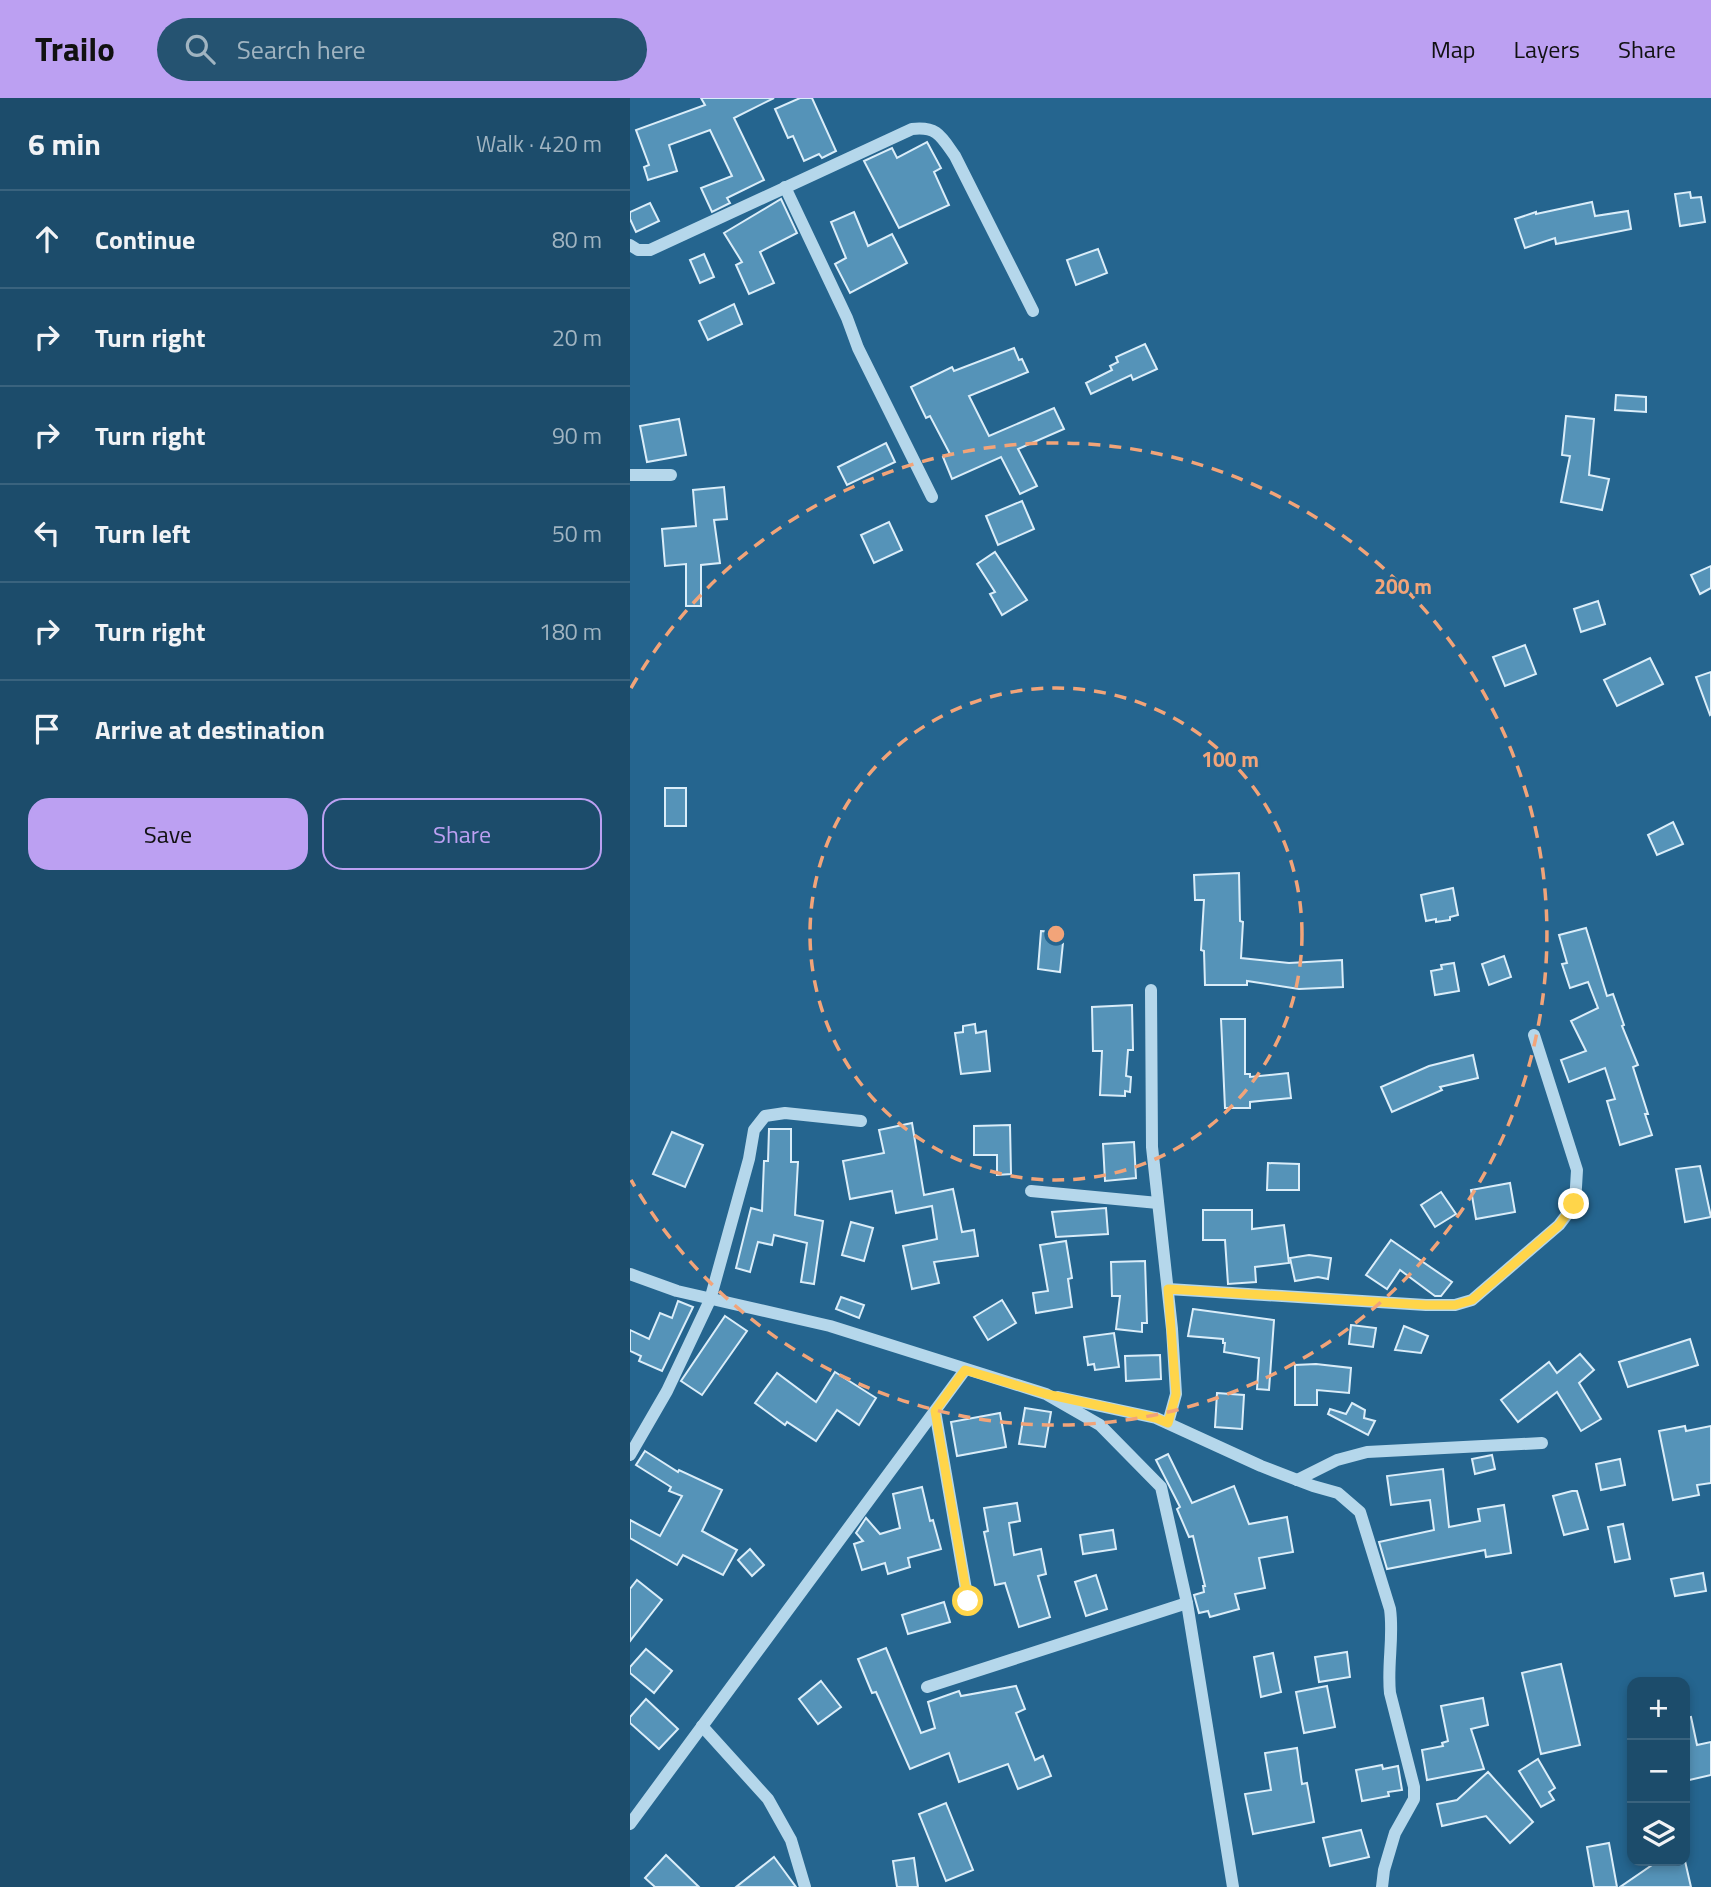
<!DOCTYPE html>
<html lang="en">
<head>
<meta charset="utf-8">
<style>
  body { margin:0; font-family:"Titillium Web",sans-serif; background:#255371; color:#f1f3f6 }
  .controls { position:absolute; right:21px; bottom:21px; display:grid; overflow:hidden; border-radius:14px; box-shadow:0 4px 10px #0003 }
  .controls button { width:63px; height:63px; display:grid; place-items:center; padding:0; border:0; border-bottom:2px solid #3a637e; background:#1c4c6b; color:#f1f3f6; font:35px sans-serif }
  .stop { position:absolute; width:21px; height:21px; margin:-16px; border:5px solid #ffd54a; border-radius:50%; background:#fff }
  .stop.end { background:#ffd54a; border-color:#fff; box-shadow:0 2px 7px #0008 }
  .list { margin:0; padding:0; list-style:none }
  h2 { display:flex; justify-content:space-between; align-items:center; height:91px; margin:0; padding:0 28px; font-size:30px }
  h2 small { font-size:23px; font-weight:400; color:#a0b4c1 }
  .list li { display:grid; grid-template-columns:46px 1fr auto; gap:21px; align-items:center; box-sizing:border-box; height:98px; padding:0 28px; border-top:2px solid #3a637e }
  .list b { display:block; font-size:26px; white-space:nowrap }
  .list em { font-size:23px; font-style:normal; color:#a0b4c1 }
  .actions { display:flex; gap:14px; padding:21px 28px }
  .actions a { flex:1; padding:16px 0; border:2px solid #bca0f2; border-radius:21px; text-align:center; font-size:24px; color:#bca0f2 }
  .actions .main { background:#bca0f2; color:#111 }
  .icon { flex:none; width:38px; height:38px; fill:none; stroke:currentColor; stroke-width:2; stroke-linecap:round; stroke-linejoin:round }
  .map { position:relative; flex:none; width:1081px; height:1789px; overflow:hidden }
  header { display:flex; align-items:center; gap:42px; box-sizing:border-box; height:98px; padding:0 35px; background:#bca0f2; color:#111 }
  header strong { font-size:33px }
  nav { display:flex; gap:38px; margin-inline-start:auto; font-size:24px }
  .search { width:490px; height:63px; background:#255371; display:flex; align-items:center; gap:18px; box-sizing:border-box; padding:0 24px; border-radius:38px; color:#a0b4c1; font-size:26px }
  main { display:flex }
  aside { flex:1; background:#1c4c6b }
  .map>svg:first-child { display:block }
</style>
</head>
<body>
<header>
<strong>Trailo</strong>
<div class="search"><svg class="icon" aria-label="search" viewBox="0 0 24 24"><circle cx="10" cy="10" r="6"/><path d="M15 15l6 6"/></svg>Search here</div>
<nav><a>Map</a><a>Layers</a><a>Share</a></nav>
</header>
<main>
<aside>
<h2>6 min<small>Walk · 420 m</small></h2>
<ul class="list">
<li><svg class="icon" aria-label="ahead" viewBox="0 0 24 24"><path d="M12 20V5M6 11l6-6 6 6"/></svg><div><b>Continue</b></div><em>80 m</em></li>
<li><svg class="icon" aria-label="right" viewBox="0 0 24 24"><path d="M7 20v-9h11M14 6l5 5-5 5"/></svg><div><b>Turn right</b></div><em>20 m</em></li>
<li><svg class="icon" aria-label="right" viewBox="0 0 24 24"><path d="M7 20v-9h11M14 6l5 5-5 5"/></svg><div><b>Turn right</b></div><em>90 m</em></li>
<li><svg class="icon" aria-label="left" viewBox="0 0 24 24"><path d="M17 20v-9H6M10 6l-5 5 5 5"/></svg><div><b>Turn left</b></div><em>50 m</em></li>
<li><svg class="icon" aria-label="right" viewBox="0 0 24 24"><path d="M7 20v-9h11M14 6l5 5-5 5"/></svg><div><b>Turn right</b></div><em>180 m</em></li>
<li><svg class="icon" aria-label="arrive" viewBox="0 0 24 24"><path d="M6 21V4h12l-3 4 3 4H6"/></svg><div><b>Arrive at destination</b></div></li>
</ul>
<div class="actions"><a class="main">Save</a><a>Share</a></div>
</aside>
<div class="map">
<svg width="1081" height="1789" viewBox="0 0 1081 1789">
  <rect width="100%" height="100%" fill="#25658f"/>
  <g fill="#5593b8" stroke="#daedf9" stroke-width="2">
    <path d="M 71,0 L 144,0 L 104,20 L 134,82 L 97,100 L 100,105 L 82,114 L 71,90 L 102,78 L 80,32 L 39,47 L 47,73 L 18,82 L 14,69 L 19,67 L 6,32 L 75,7 Z"/>
    <path d="M 170,0 L 182,0 L 206,53 L 192,60 L 189,56 L 174,63 L 163,38 L 158,40 L 145,11 Z"/>
    <path d="M 297,44 L 311,70 L 304,74 L 319,107 L 269,130 L 234,63 L 262,50 L 267,60 Z"/>
    <path d="M 1060,94 L 1061,100 L 1071,99 L 1075,124 L 1050,128 L 1045,96 Z"/>
    <path d="M 151,101 L 167,135 L 130,154 L 144,185 L 119,196 L 106,167 L 112,164 L 94,135 Z"/>
    <path d="M 962,104 L 965,118 L 998,113 L 1001,131 L 926,146 L 925,140 L 895,150 L 885,121 L 906,114 L 906,116 Z"/>
    <path d="M 20,105 L 29,123 L 6,134 L 0,121 L 0,114 Z"/>
    <path d="M 224,114 L 238,148 L 262,136 L 277,165 L 220,195 L 205,166 L 216,160 L 201,124 Z"/>
    <path d="M 468,151 L 477,175 L 446,187 L 437,162 Z"/>
    <path d="M 74,156 L 84,179 L 70,185 L 60,162 Z"/>
    <path d="M 104,206 L 112,226 L 78,242 L 69,223 Z"/>
    <path d="M 515,246 L 527,271 L 503,282 L 501,277 L 461,296 L 456,285 L 482,272 L 480,268 L 488,264 L 486,259 Z"/>
    <path d="M 384,250 L 389,262 L 392,261 L 398,274 L 339,298 L 359,338 L 424,310 L 434,331 L 388,351 L 407,388 L 390,396 L 371,359 L 322,381 L 313,359 L 320,356 L 300,318 L 296,320 L 281,289 L 322,269 L 324,273 Z"/>
    <path d="M 986,297 L 1016,299 L 1016,314 L 985,312 Z"/>
    <path d="M 936,318 L 964,321 L 959,377 L 979,381 L 972,412 L 931,404 L 940,358 L 932,357 Z"/>
    <path d="M 49,321 L 56,357 L 17,364 L 10,328 Z"/>
    <path d="M 256,345 L 265,364 L 217,387 L 208,369 Z"/>
    <path d="M 94,389 L 97,421 L 84,422 L 90,465 L 71,467 L 71,508 L 56,508 L 56,466 L 35,468 L 32,431 L 66,428 L 63,392 Z"/>
    <path d="M 392,403 L 404,431 L 368,447 L 356,418 Z"/>
    <path d="M 259,424 L 272,452 L 244,465 L 231,437 Z"/>
    <path d="M 365,454 L 397,502 L 372,517 L 360,496 L 365,494 L 347,466 Z"/>
    <path d="M 1081,468 L 1081,490 L 1070,496 L 1061,477 Z"/>
    <path d="M 968,503 L 975,526 L 951,534 L 944,511 Z"/>
    <path d="M 895,547 L 906,576 L 875,588 L 863,559 Z"/>
    <path d="M 1020,560 L 1033,586 L 987,608 L 974,582 Z"/>
    <path d="M 1081,574 L 1081,616 L 1080,617 L 1066,579 Z"/>
    <rect x="35" y="690" width="21" height="38"/>
    <path d="M 1043,724 L 1053,746 L 1027,757 L 1018,737 Z"/>
    <path d="M 609,775 L 610,823 L 613,824 L 611,860 L 659,865 L 712,862 L 713,889 L 669,891 L 617,883 L 617,887 L 575,887 L 574,853 L 571,852 L 574,802 L 565,802 L 564,777 Z"/>
    <path d="M 823,790 L 828,817 L 820,819 L 820,822 L 806,824 L 806,821 L 796,823 L 791,797 Z"/>
    <path d="M 956,830 L 977,898 L 983,896 L 994,927 L 992,928 L 1008,967 L 1003,969 L 1018,1016 L 1015,1016 L 1022,1037 L 990,1047 L 977,1003 L 985,1001 L 975,970 L 939,984 L 931,962 L 956,953 L 941,923 L 968,910 L 958,884 L 940,890 L 932,866 L 937,865 L 929,837 Z"/>
    <path d="M 411,833 L 434,835 L 430,874 L 408,871 Z"/>
    <path d="M 874,858 L 881,879 L 859,887 L 852,866 Z"/>
    <path d="M 824,865 L 829,893 L 805,897 L 801,873 L 812,871 L 811,867 Z"/>
    <path d="M 502,907 L 503,952 L 498,952 L 496,978 L 501,979 L 500,994 L 495,993 L 495,998 L 470,997 L 472,953 L 463,953 L 462,909 Z"/>
    <path d="M 591,921 L 615,921 L 615,976 L 620,976 L 620,979 L 658,975 L 661,1000 L 620,1004 L 620,1010 L 595,1010 Z"/>
    <path d="M 345,926 L 346,935 L 356,933 L 360,973 L 331,976 L 325,935 L 333,934 L 333,928 Z"/>
    <path d="M 843,957 L 848,980 L 810,989 L 812,992 L 762,1014 L 751,989 L 799,968 Z"/>
    <path d="M 282,1025 L 294,1097 L 323,1091 L 332,1134 L 344,1132 L 348,1158 L 304,1164 L 309,1185 L 282,1191 L 273,1148 L 307,1141 L 302,1108 L 266,1115 L 262,1093 L 220,1101 L 213,1063 L 254,1055 L 249,1032 Z"/>
    <path d="M 380,1027 L 381,1076 L 367,1077 L 367,1057 L 344,1057 L 344,1028 Z"/>
    <path d="M 139,1031 L 161,1031 L 161,1064 L 168,1064 L 165,1117 L 193,1123 L 184,1186 L 171,1184 L 177,1145 L 144,1137 L 142,1147 L 128,1144 L 120,1174 L 106,1170 L 121,1110 L 132,1113 L 134,1063 L 138,1063 Z"/>
    <path d="M 42,1034 L 73,1047 L 55,1089 L 23,1076 Z"/>
    <path d="M 504,1044 L 506,1080 L 475,1083 L 473,1046 Z"/>
    <path d="M 638,1065 L 669,1066 L 669,1092 L 637,1092 Z"/>
    <path d="M 1070,1068 L 1081,1119 L 1055,1124 L 1046,1071 Z"/>
    <path d="M 880,1085 L 885,1114 L 846,1121 L 841,1092 Z"/>
    <path d="M 811,1094 L 826,1116 L 805,1129 L 791,1107 Z"/>
    <path d="M 476,1110 L 478,1136 L 426,1139 L 422,1114 Z"/>
    <path d="M 573,1112 L 622,1112 L 622,1131 L 654,1127 L 659,1165 L 625,1169 L 626,1184 L 598,1186 L 595,1142 L 573,1142 Z"/>
    <path d="M 221,1124 L 243,1130 L 234,1163 L 212,1157 Z"/>
    <path d="M 761,1142 L 822,1184 L 811,1198 L 805,1198 L 770,1172 L 757,1191 L 736,1177 Z"/>
    <path d="M 436,1143 L 442,1180 L 438,1181 L 442,1209 L 406,1215 L 403,1195 L 418,1193 L 410,1147 Z"/>
    <path d="M 679,1157 L 701,1160 L 698,1181 L 688,1179 L 665,1183 L 660,1160 Z"/>
    <path d="M 515,1163 L 517,1225 L 512,1225 L 512,1234 L 486,1231 L 490,1198 L 482,1198 L 481,1164 Z"/>
    <path d="M 211,1199 L 234,1207 L 229,1220 L 206,1211 Z"/>
    <path d="M 372,1202 L 386,1225 L 358,1242 L 344,1219 Z"/>
    <path d="M 48,1203 L 63,1209 L 32,1273 L 9,1263 L 11,1258 L 0,1253 L 0,1232 L 19,1241 L 30,1215 L 42,1220 Z"/>
    <path d="M 563,1211 L 644,1222 L 639,1292 L 627,1291 L 629,1260 L 594,1254 L 595,1245 L 593,1245 L 593,1241 L 558,1238 Z"/>
    <path d="M 95,1218 L 117,1233 L 72,1297 L 51,1283 Z"/>
    <path d="M 721,1227 L 746,1230 L 743,1249 L 719,1246 Z"/>
    <path d="M 774,1228 L 798,1238 L 791,1255 L 765,1252 Z"/>
    <path d="M 484,1235 L 489,1269 L 465,1272 L 464,1266 L 458,1267 L 454,1239 Z"/>
    <path d="M 1060,1241 L 1068,1267 L 998,1289 L 989,1264 Z"/>
    <path d="M 950,1256 L 964,1272 L 949,1285 L 971,1321 L 951,1333 L 927,1294 L 888,1324 L 871,1302 L 919,1264 L 927,1275 Z"/>
    <path d="M 530,1257 L 531,1281 L 496,1283 L 495,1258 Z"/>
    <path d="M 686,1266 L 721,1270 L 719,1295 L 687,1292 L 687,1307 L 665,1307 L 665,1267 Z"/>
    <path d="M 205,1274 L 246,1300 L 229,1327 L 207,1312 L 186,1343 L 157,1324 L 155,1327 L 125,1305 L 147,1275 L 186,1304 Z"/>
    <path d="M 587,1295 L 614,1297 L 612,1331 L 585,1329 Z"/>
    <path d="M 722,1305 L 735,1312 L 734,1320 L 745,1323 L 738,1337 L 698,1316 L 700,1311 L 716,1316 Z"/>
    <path d="M 395,1310 L 421,1314 L 415,1349 L 389,1346 Z"/>
    <path d="M 370,1315 L 376,1349 L 327,1358 L 321,1324 Z"/>
    <path d="M 1055,1328 L 1056,1333 L 1081,1328 L 1081,1385 L 1067,1387 L 1069,1397 L 1043,1402 L 1029,1333 Z"/>
    <path d="M 15,1353 L 48,1374 L 49,1372 L 92,1392 L 72,1433 L 107,1452 L 93,1477 L 53,1457 L 47,1467 L 0,1440 L 0,1422 L 30,1438 L 52,1398 L 39,1393 L 41,1389 L 6,1367 Z"/>
    <path d="M 538,1356 L 562,1405 L 604,1388 L 619,1426 L 657,1419 L 663,1454 L 629,1460 L 635,1490 L 605,1496 L 609,1511 L 580,1519 L 578,1513 L 569,1515 L 564,1497 L 574,1494 L 573,1488 L 575,1488 L 563,1438 L 559,1439 L 547,1411 L 550,1409 L 526,1362 Z"/>
    <path d="M 862,1357 L 865,1371 L 845,1376 L 842,1361 Z"/>
    <path d="M 990,1361 L 995,1387 L 971,1392 L 966,1366 Z"/>
    <path d="M 813,1371 L 819,1429 L 850,1423 L 848,1411 L 874,1407 L 881,1455 L 856,1459 L 855,1452 L 757,1471 L 749,1444 L 804,1432 L 800,1402 L 761,1407 L 757,1378 Z"/>
    <path d="M 292,1389 L 300,1423 L 303,1422 L 311,1451 L 278,1460 L 280,1469 L 258,1476 L 255,1465 L 232,1472 L 224,1446 L 233,1443 L 226,1435 L 236,1420 L 250,1436 L 270,1430 L 263,1396 Z"/>
    <path d="M 942,1393 L 947,1393 L 958,1431 L 934,1437 L 923,1398 Z"/>
    <path d="M 387,1405 L 390,1423 L 379,1425 L 384,1457 L 411,1451 L 416,1476 L 408,1478 L 420,1519 L 389,1529 L 375,1485 L 365,1487 L 354,1434 L 358,1433 L 354,1410 Z"/>
    <path d="M 993,1426 L 1000,1461 L 985,1464 L 978,1429 Z"/>
    <path d="M 483,1432 L 486,1451 L 453,1456 L 450,1437 Z"/>
    <path d="M 120,1451 L 134,1467 L 122,1478 L 108,1462 Z"/>
    <path d="M 1073,1475 L 1076,1493 L 1045,1498 L 1041,1481 Z"/>
    <path d="M 466,1477 L 477,1511 L 456,1518 L 445,1484 Z"/>
    <path d="M 7,1482 L 32,1502 L 0,1543 L 0,1491 Z"/>
    <path d="M 314,1504 L 320,1524 L 278,1536 L 272,1517 Z"/>
    <path d="M 256,1550 L 291,1635 L 305,1630 L 298,1604 L 329,1593 L 331,1598 L 386,1588 L 395,1611 L 386,1615 L 405,1662 L 413,1658 L 421,1678 L 388,1691 L 378,1666 L 329,1684 L 319,1655 L 280,1671 L 246,1594 L 242,1595 L 228,1561 Z"/>
    <path d="M 16,1551 L 42,1573 L 24,1595 L 0,1575 L 0,1569 Z"/>
    <path d="M 717,1554 L 720,1579 L 689,1584 L 685,1559 Z"/>
    <path d="M 643,1555 L 651,1594 L 631,1599 L 624,1559 Z"/>
    <path d="M 931,1566 L 950,1647 L 911,1656 L 892,1575 Z"/>
    <path d="M 191,1583 L 211,1609 L 188,1626 L 169,1601 Z"/>
    <path d="M 697,1588 L 705,1629 L 674,1635 L 666,1594 Z"/>
    <path d="M 853,1600 L 858,1627 L 841,1631 L 854,1671 L 797,1682 L 792,1652 L 813,1648 L 812,1645 L 818,1643 L 811,1608 Z"/>
    <path d="M 16,1601 L 48,1631 L 29,1651 L 0,1625 L 0,1619 Z"/>
    <path d="M 1061,1619 L 1067,1647 L 1081,1644 L 1081,1677 L 1055,1683 L 1055,1620 Z"/>
    <path d="M 667,1650 L 672,1686 L 677,1685 L 684,1724 L 623,1736 L 615,1696 L 641,1692 L 635,1655 Z"/>
    <path d="M 908,1661 L 925,1690 L 919,1694 L 924,1702 L 911,1709 L 889,1673 Z"/>
    <path d="M 752,1667 L 753,1671 L 768,1668 L 772,1692 L 758,1694 L 759,1698 L 732,1703 L 726,1672 Z"/>
    <path d="M 858,1674 L 903,1724 L 880,1745 L 856,1718 L 812,1728 L 807,1706 L 827,1702 Z"/>
    <path d="M 316,1705 L 343,1772 L 316,1783 L 289,1716 Z"/>
    <path d="M 731,1732 L 739,1759 L 700,1768 L 693,1740 Z"/>
    <path d="M 979,1745 L 987,1789 L 964,1789 L 957,1749 Z"/>
    <path d="M 36,1757 L 69,1789 L 25,1789 L 15,1780 Z"/>
    <path d="M 144,1759 L 166,1789 L 106,1789 Z"/>
    <path d="M 284,1760 L 288,1789 L 267,1789 L 263,1763 Z"/>
    <path d="M 1028,1763 L 1055,1763 L 1061,1789 L 990,1789 Z"/>
  </g>
  <g fill="none" stroke-linecap="round" stroke-linejoin="round">
    <g stroke="#b5d7eb" stroke-width="12">
      <path d="M 155,89 L 217,220 L 228,250 L 302,399"/>
      <path d="M 0,147 L 8,152 L 20,152 L 282,31 C 307,28 311,38 325,58 L 403,213"/>
      <path d="M 0,377 L 41,377"/>
      <path d="M 521,892 L 522,1049 L 542,1231 L 546,1296 L 538,1325"/>
      <path d="M 401,1093 L 528,1105"/>
      <path d="M 0,1176 L 47,1193 L 200,1228 L 416,1296 L 470,1327 L 531,1389 L 557,1505 L 603,1789"/>
      <path d="M 538,1191 L 796,1207 L 825,1207 L 842,1202 L 929,1127 L 945,1106 L 947,1072 L 904,937"/>
      <path d="M 428,1299 L 526,1320 L 631,1368 L 683,1388 L 708,1395 L 730,1414 L 760,1511 C 764,1539 757,1567 760,1595 L 784,1689 L 784,1701 L 765,1735 L 754,1772 L 752,1789"/>
      <path d="M 305,1313 L 338,1503"/>
      <path d="M 0,1357 L 37,1293 L 80,1202 L 119,1061 L 124,1032 L 135,1018 L 155,1015 L 231,1023"/>
      <path d="M 667,1382 L 707,1362 L 737,1354 L 912,1345"/>
      <path d="M 297,1589 L 557,1505"/>
      <path d="M 72,1628 L 138,1701 L 161,1742 L 175,1789"/>
      <path d="M 0,1726 L 335,1272"/>
    </g>
  </g>
  <g fill="none" stroke-linecap="round" stroke-linejoin="round">
    <path stroke="#ffd54a" stroke-width="9" d="M 338,1503 L 305,1313 L 335,1272 L 416,1296 L 526,1320 L 538,1325 L 546,1296 L 538,1191 L 796,1207 L 825,1207 L 842,1202 L 929,1127 L 944,1106"/>
  </g>
  <g fill="none" stroke="#f2a479" stroke-width="3.5" stroke-dasharray="12 9">
    <circle cx="426" cy="836" r="246"/>
    <path d="M1 590A491 491 0 1 1 1 1082"/>
  </g>
  <circle cx="426" cy="836" r="10" fill="#f2a479" stroke="#25658f" stroke-width="3.5"/>
  <g font-size="21" text-anchor="middle" font-weight="bold" fill="#f2a479" stroke="#25658f" stroke-width="5" stroke-linejoin="round" paint-order="stroke">
    <text x="773" y="496">200 m</text>
    <text x="600" y="669">100 m</text>
  </g>
</svg>
<div class="controls">
<button>+</button>
<button>−</button>
<button><svg class="icon" aria-label="layers" viewBox="0 0 24 24"><path d="M12 4l9 5-9 5-9-5zM3 14l9 5 9-5"/></svg></button>
</div>
<div class="stop" style="left:338px;top:1503px"></div>
<div class="stop end" style="left:944px;top:1106px"></div>
</div>
</main>
</body>
</html>
